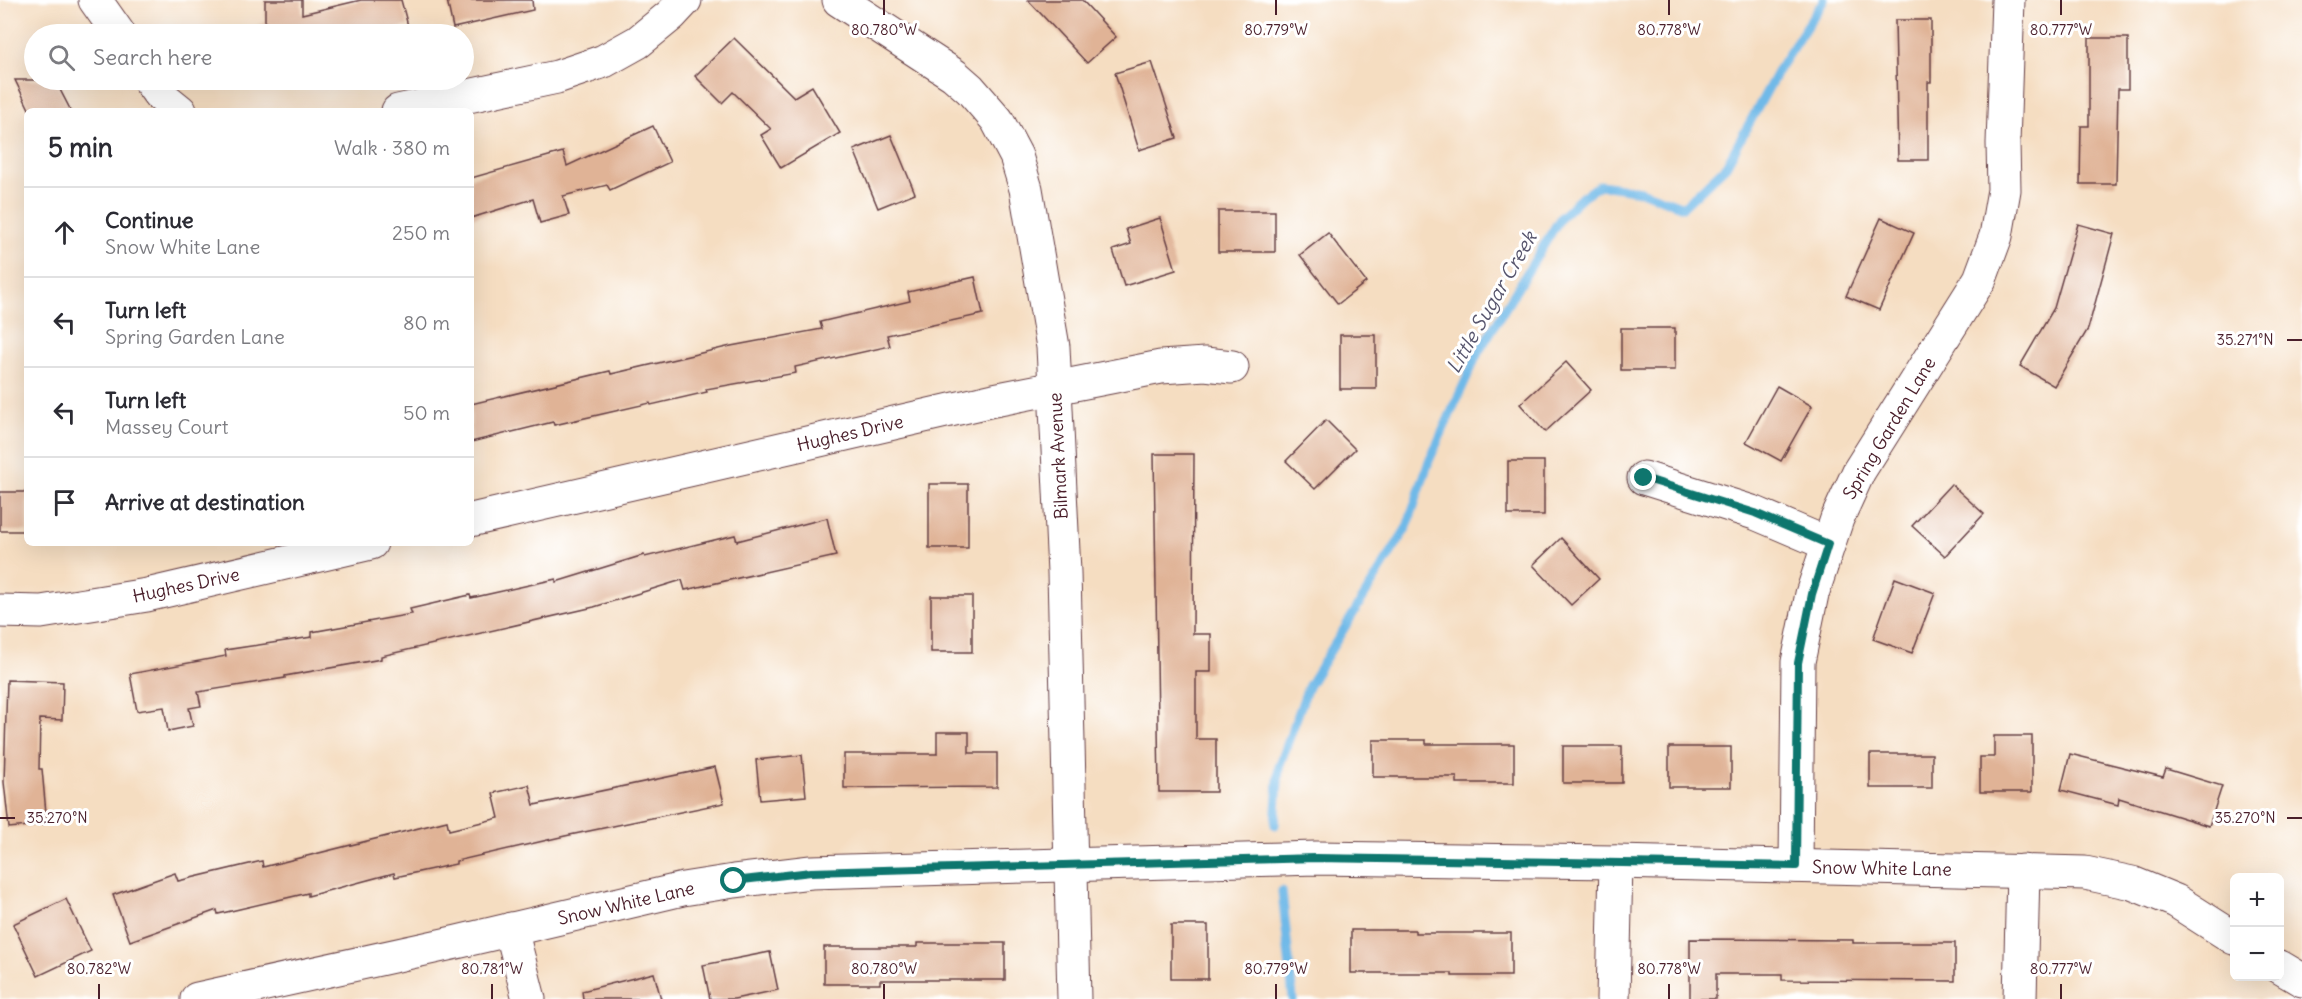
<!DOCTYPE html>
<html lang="en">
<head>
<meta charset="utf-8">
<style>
  body { margin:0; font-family:Delius,sans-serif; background:#f2f2f3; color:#2b2b33 }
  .controls { position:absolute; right:18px; bottom:18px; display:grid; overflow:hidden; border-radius:9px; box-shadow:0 6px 24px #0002 }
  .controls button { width:54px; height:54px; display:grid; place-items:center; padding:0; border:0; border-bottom:2px solid #e1e1e2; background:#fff; color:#2b2b33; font:30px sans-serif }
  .stop { position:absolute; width:18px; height:18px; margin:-14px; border:4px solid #0f766e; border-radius:50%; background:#fff }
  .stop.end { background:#0f766e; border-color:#fff; box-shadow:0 2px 6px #0008 }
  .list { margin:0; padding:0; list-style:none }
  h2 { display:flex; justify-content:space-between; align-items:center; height:78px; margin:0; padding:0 24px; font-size:26px }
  h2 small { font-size:20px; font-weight:400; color:#7c7c81 }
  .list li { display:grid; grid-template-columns:39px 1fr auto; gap:18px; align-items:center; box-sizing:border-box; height:90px; padding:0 24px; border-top:2px solid #e1e1e2 }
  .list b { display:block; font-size:22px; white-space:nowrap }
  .list p { margin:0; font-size:20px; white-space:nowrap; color:#7c7c81 }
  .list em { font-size:20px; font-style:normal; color:#7c7c81 }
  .icon { flex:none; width:33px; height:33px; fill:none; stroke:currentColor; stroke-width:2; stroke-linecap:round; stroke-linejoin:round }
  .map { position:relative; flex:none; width:2302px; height:999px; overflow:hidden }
  .search { position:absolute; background:#fff; box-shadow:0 6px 24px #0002; left:24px; top:24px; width:450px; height:66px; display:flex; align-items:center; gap:15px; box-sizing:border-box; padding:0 21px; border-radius:33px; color:#7c7c81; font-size:22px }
  .panel { position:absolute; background:#fff; box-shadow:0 6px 24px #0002; left:24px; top:108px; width:450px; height:438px; border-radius:9px }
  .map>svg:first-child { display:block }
</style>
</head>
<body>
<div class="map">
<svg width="2302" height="999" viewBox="0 0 2302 999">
  <rect width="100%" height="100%" fill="#fff"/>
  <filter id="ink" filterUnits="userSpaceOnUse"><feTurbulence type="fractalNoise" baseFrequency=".0167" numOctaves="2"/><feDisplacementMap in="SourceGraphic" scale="12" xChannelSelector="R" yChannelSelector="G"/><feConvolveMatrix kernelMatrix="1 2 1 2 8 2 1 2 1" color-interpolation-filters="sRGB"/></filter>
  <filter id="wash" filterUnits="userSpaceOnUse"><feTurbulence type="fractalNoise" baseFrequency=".008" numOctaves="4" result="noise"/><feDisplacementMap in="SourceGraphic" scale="24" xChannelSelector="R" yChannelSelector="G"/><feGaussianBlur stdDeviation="1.35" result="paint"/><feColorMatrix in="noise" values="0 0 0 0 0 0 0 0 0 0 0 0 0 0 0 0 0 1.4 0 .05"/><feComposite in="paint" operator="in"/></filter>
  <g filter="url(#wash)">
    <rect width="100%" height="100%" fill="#f5ddc1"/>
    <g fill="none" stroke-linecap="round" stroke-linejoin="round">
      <g stroke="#70b9e8" stroke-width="9">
        <path d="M 1275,825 L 1279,767 L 1308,687 L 1407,527 L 1429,461 L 1478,353 L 1561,217 L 1583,196 L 1600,185 L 1641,191 L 1683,207 L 1726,166 L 1780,67 L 1824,0"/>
        <path d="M 1282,891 L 1293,999"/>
      </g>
    </g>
    <g id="blocks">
      <g fill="#e0b396">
        <path d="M 265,0 L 302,0 L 302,14 L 361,0 L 401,0 L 408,26 L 373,34 L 256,34 L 255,26 L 265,23 Z"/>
        <path d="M 447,0 L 532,0 L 533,10 L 453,28 Z"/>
        <path d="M 1028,0 L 1082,0 L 1116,37 L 1087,63 Z"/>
        <path d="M 1895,20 L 1931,20 L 1931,82 L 1928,82 L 1928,160 L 1898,160 Z"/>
        <path d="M 734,38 L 794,97 L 812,86 L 840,133 L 781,168 L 761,135 L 771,129 L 733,92 L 722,103 L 695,76 Z"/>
        <path d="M 2089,38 L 2128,38 L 2128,89 L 2118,89 L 2116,184 L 2080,184 L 2081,126 L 2089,126 Z"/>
        <path d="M 1152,62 L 1177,138 L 1139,150 L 1115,73 Z"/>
        <path d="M 15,80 L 55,80 L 71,111 L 30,111 Z"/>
        <path d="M 653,126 L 670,162 L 610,190 L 607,185 L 563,196 L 569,215 L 540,223 L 533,199 L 471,218 L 471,178 L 563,152 L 567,166 Z"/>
        <path d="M 891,135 L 915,193 L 878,208 L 854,150 Z"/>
        <rect x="1218" y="211" width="57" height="41"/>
        <path d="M 1160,218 L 1176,270 L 1124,286 L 1113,250 L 1131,244 L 1126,229 Z"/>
        <path d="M 1881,218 L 1914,233 L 1879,310 L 1846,296 Z"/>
        <path d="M 2078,224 L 2114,234 L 2088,329 L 2054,386 L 2020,366 L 2054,308 Z"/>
        <path d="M 1328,233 L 1366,282 L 1338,304 L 1300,255 Z"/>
        <path d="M 975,277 L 983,314 L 887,335 L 890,346 L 795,367 L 796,373 L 706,389 L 707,392 L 651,405 L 650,403 L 554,425 L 553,422 L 471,442 L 471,404 L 610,371 L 611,374 L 731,346 L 822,329 L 820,322 L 910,301 L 908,292 Z"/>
        <rect x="1621" y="328" width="54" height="42"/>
        <rect x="1340" y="335" width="36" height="54"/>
        <path d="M 1566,362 L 1591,390 L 1545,432 L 1520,404 Z"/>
        <path d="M 1777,386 L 1812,406 L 1781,461 L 1746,442 Z"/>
        <path d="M 1326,420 L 1355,449 L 1315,489 L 1286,461 Z"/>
        <path d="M 1154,454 L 1194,454 L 1193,634 L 1211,634 L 1211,672 L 1196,672 L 1196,739 L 1216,739 L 1216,792 L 1159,792 Z"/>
        <rect x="1508" y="461" width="36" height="54"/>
        <rect x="929" y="484" width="39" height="64"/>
        <path d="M 1951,484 L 1984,514 L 1945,556 L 1912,526 Z"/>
        <rect x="0" y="492" width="27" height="39"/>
        <path d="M 827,518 L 836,556 L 685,590 L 682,580 L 594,607 L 381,656 L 381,659 L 285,676 L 285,678 L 198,692 L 201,706 L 189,708 L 193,726 L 168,731 L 164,707 L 137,711 L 130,674 L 226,656 L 225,650 L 312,637 L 312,632 L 412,614 L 410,609 L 470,595 L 471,598 L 556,579 L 556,582 L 644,555 L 645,557 L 735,535 L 737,541 Z"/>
        <path d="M 1561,538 L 1599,579 L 1571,605 L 1533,565 Z"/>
        <path d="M 1895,578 L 1935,593 L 1912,653 L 1873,639 Z"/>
        <rect x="931" y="596" width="41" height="56"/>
        <path d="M 7,680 L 63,682 L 62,720 L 40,719 L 39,769 L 42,769 L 47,824 L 9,828 L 4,782 Z"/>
        <path d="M 937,732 L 969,732 L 969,753 L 997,753 L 997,787 L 844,788 L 844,754 L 937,754 Z"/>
        <path d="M 1994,736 L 2032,736 L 2032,792 L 1980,792 L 1980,757 L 1994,757 Z"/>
        <path d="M 1373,740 L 1426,740 L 1426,744 L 1514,744 L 1514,783 L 1457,783 L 1457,777 L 1373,777 Z"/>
        <rect x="1563" y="746" width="59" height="37"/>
        <rect x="1669" y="747" width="62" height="40"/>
        <rect x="1870" y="754" width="62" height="34"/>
        <path d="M 2070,754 L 2163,777 L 2166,769 L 2222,786 L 2209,826 L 2119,798 L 2118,805 L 2061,790 Z"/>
        <path d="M 802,755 L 806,796 L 760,800 L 756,760 Z"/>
        <path d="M 715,767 L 724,803 L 565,836 L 456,861 L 456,864 L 395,877 L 394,873 L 308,896 L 308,893 L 218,914 L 217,910 L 130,941 L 113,895 L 175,873 L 178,881 L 262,861 L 263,867 L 447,821 L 449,830 L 499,818 L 493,793 L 529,785 L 534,805 Z"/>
        <path d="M 66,899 L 91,951 L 38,976 L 13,924 Z"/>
        <rect x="1171" y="925" width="37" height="54"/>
        <path d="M 1351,930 L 1415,930 L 1415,933 L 1511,933 L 1511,976 L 1452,976 L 1452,973 L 1351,973 Z"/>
        <path d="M 1690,939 L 1853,940 L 1853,943 L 1955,943 L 1955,981 L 1782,980 L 1782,974 L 1716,974 L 1716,999 L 1690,999 Z"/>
        <path d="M 917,943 L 1005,943 L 1005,980 L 880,980 L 880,984 L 824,984 L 824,947 L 917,947 Z"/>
        <path d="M 770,952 L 778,990 L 734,999 L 710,999 L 703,965 Z"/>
        <path d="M 654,973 L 661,999 L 583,999 L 582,991 Z"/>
      </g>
    </g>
  </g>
  <g filter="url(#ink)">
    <use href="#blocks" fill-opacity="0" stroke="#643c42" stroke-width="1.5"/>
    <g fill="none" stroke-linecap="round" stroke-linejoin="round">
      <defs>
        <g id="minor">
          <path d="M 95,0 L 119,34"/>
          <path d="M 839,0 L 954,75 L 970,89 L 997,120 L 1016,156 L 1026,189 L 1053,347 L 1064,572 L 1074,999"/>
          <path d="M 149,80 L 159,94 L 180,111"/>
          <path d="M 398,111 L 557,77 L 604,61 L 638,42 L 671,15 L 685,0"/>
          <path d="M 1644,478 L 1755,513 L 1828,544"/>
          <path d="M 471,520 L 994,400 L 1161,367 L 1205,364 L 1232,367"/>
          <path d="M 0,611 L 41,612 L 147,595 L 371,543"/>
          <path d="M 1796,866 L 1798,662 L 1812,594 L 1837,519 L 1859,471 L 1980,279 L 1996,236 L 2004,190 L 2003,143 L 2008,0"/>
          <path d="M 511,929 L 529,999"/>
          <path d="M 2280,967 L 2302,980"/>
          <path d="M 197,999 L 457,942 L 683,889 L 734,881 L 811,872 L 1316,858 L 1616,862 L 2085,873 L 2132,883 L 2176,901 L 2234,938"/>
          <path d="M 1613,999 L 1616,862"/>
          <path d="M 2020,999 L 2023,871"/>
        </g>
      </defs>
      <use href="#minor" stroke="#643c42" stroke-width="35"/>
      <use href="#minor" stroke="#fff" stroke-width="33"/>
    </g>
  </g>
  <g fill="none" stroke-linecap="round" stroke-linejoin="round" filter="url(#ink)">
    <path stroke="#0f766e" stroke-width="8" d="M 734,881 L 811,872 L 1316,858 L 1796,866 L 1798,663 L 1812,594 L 1828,544 L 1755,513 L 1644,478"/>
  </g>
  <path fill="none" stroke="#4a1f2b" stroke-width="2" d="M 884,0 L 884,15M 1276,0 L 1276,15M 1669,0 L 1669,15M 2061,0 L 2061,15M 2287,340 L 2302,340M 0,818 L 15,818M 2287,818 L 2302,818M 99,984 L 99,999M 492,984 L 492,999M 884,984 L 884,999M 1276,984 L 1276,999M 1669,984 L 1669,999M 2061,984 L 2061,999"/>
  <g text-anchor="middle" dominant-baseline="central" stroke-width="6" stroke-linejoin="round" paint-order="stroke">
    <g font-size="18" fill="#4a1f2b" stroke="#fff">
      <text transform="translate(1889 428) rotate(-59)">Spring Garden Lane</text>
      <text transform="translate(850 433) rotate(-13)">Hughes Drive</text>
      <text transform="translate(1058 456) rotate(-93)">Bilmark Avenue</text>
      <text transform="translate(186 585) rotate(-12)">Hughes Drive</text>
      <text transform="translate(1882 868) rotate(1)">Snow White Lane</text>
      <text transform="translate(626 903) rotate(-13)">Snow White Lane</text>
    </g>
    <g font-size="20" font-style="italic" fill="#57556d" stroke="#fff">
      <text transform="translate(1491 302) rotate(-60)">Little Sugar Creek</text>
    </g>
  </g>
  <g font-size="15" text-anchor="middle" fill="#4a1f2b" stroke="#fff" stroke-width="6" stroke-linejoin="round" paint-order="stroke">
    <text x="884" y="35">80.780°W</text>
    <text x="1276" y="35">80.779°W</text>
    <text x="1669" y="35">80.778°W</text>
    <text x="2061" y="35">80.777°W</text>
    <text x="2245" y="345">35.271°N</text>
    <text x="57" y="823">35.270°N</text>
    <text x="2245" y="823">35.270°N</text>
    <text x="99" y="974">80.782°W</text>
    <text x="492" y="974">80.781°W</text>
    <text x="884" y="974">80.780°W</text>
    <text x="1276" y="974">80.779°W</text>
    <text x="1669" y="974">80.778°W</text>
    <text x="2061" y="974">80.777°W</text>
  </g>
</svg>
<div class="controls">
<button>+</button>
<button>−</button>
</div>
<div class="stop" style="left:734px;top:881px"></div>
<div class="stop end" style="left:1644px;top:478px"></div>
<div class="search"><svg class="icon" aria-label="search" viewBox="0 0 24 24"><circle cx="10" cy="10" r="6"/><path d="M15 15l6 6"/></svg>Search here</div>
<section class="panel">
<h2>5 min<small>Walk · 380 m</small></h2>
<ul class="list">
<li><svg class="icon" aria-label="ahead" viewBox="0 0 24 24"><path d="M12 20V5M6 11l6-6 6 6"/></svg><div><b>Continue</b><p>Snow White Lane</p></div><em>250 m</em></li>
<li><svg class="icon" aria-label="left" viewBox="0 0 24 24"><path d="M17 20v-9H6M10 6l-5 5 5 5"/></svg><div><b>Turn left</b><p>Spring Garden Lane</p></div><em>80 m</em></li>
<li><svg class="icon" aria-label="left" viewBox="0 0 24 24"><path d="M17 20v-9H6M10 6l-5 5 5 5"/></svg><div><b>Turn left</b><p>Massey Court</p></div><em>50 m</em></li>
<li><svg class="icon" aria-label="arrive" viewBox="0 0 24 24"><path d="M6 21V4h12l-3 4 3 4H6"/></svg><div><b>Arrive at destination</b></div></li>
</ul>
</section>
</div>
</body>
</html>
